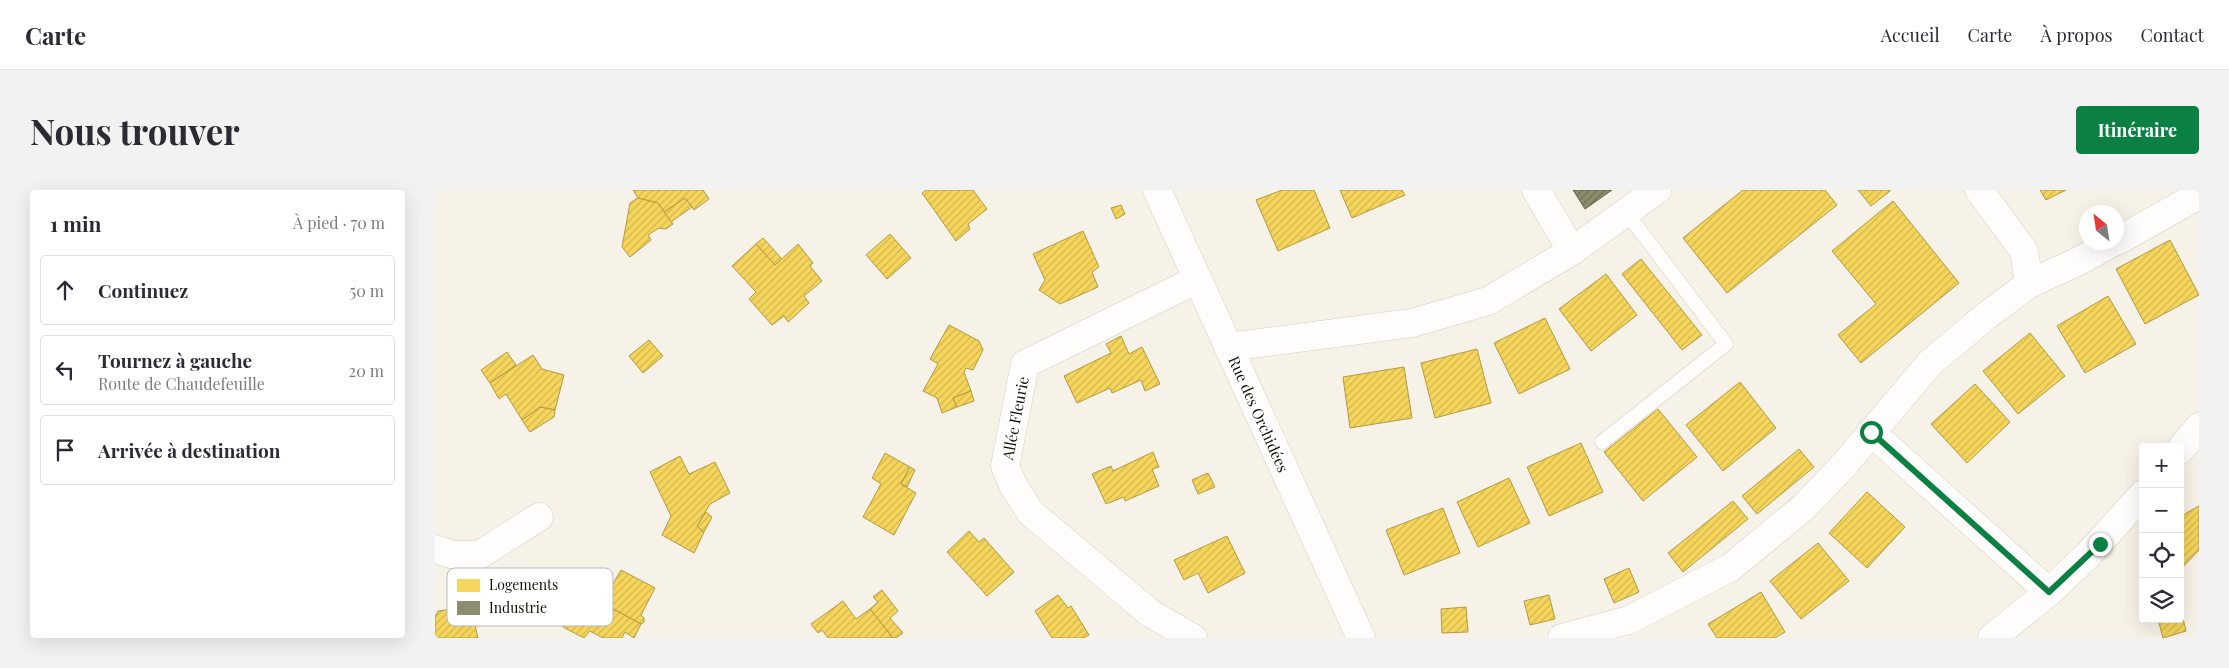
<!DOCTYPE html>
<html lang="fr">
<head>
<meta charset="utf-8">
<style>
  body { margin:0; font-family:"Playfair Display",serif; background:#f2f2f3; color:#2b2b33 }
  .controls { position:absolute; right:15px; bottom:15px; display:grid; overflow:hidden; border-radius:5px; box-shadow:0 5px 20px #0002 }
  .controls button { width:45px; height:45px; display:grid; place-items:center; padding:0; border:0; border-bottom:1px solid #e1e1e2; background:#fff; color:#2b2b33; font:25px sans-serif }
  .compass { position:absolute; left:1644px; top:15px; width:45px; height:45px; border-radius:50%; background:#fff; box-shadow:0 5px 20px #0002; rotate:330deg }
  .stop { position:absolute; width:15px; height:15px; margin:-11px; border:4px solid #0b8043; border-radius:50%; background:#fff }
  .stop.end { background:#0b8043; border-color:#fff; box-shadow:0 1px 5px #0008 }
  .list { margin:0; padding:0; list-style:none }
  h2 { display:flex; justify-content:space-between; align-items:center; height:65px; margin:0; padding:0 20px; font-size:21px }
  h2 small { font-size:16px; font-weight:400; color:#7c7c81 }
  .list li { display:grid; grid-template-columns:32px 1fr auto; gap:15px; align-items:center; box-sizing:border-box; height:70px; margin:0 10px 10px; padding:0 10px; border:1px solid #e1e1e2; border-radius:5px }
  .list b { display:block; font-size:19px; white-space:nowrap }
  .list p { margin:0; font-size:16px; white-space:nowrap; color:#7c7c81 }
  .list em { font-size:16px; font-style:normal; color:#7c7c81 }
  .icon { flex:none; width:28px; height:28px; fill:none; stroke:currentColor; stroke-width:2; stroke-linecap:round; stroke-linejoin:round }
  .map { position:relative; flex:none; width:1764px; height:448px; overflow:hidden; border-radius:5px }
  header { display:flex; align-items:center; gap:30px; box-sizing:border-box; height:70px; padding:0 25px; background:#fff; border-bottom:1px solid #e1e1e2 }
  header strong { font-size:24px }
  nav { display:flex; gap:28px; margin-inline-start:auto; font-size:18px }
  .intro { display:flex; align-items:center; justify-content:space-between; box-sizing:border-box; height:120px; padding:0 30px }
  h1 { margin:0; font-size:35px }
  .button { padding:12px 22px; border-radius:5px; background:#0b8043; color:#fff; font-size:18px; font-weight:700 }
  main { display:flex; gap:30px; padding:0 30px }
  aside { flex:1; background:#fff; border-radius:5px; box-shadow:0 5px 20px #0002 }
  .map>svg:first-child { display:block }
</style>
</head>
<body>
<header>
<strong>Carte</strong>
<nav><a>Accueil</a><a>Carte</a><a>À propos</a><a>Contact</a></nav>
</header>
<div class="intro"><h1>Nous trouver</h1><a class="button">Itinéraire</a></div>
<main>
<aside>
<h2>1 min<small>À pied · 70 m</small></h2>
<ul class="list">
<li><svg class="icon" aria-label="ahead" viewBox="0 0 24 24"><path d="M12 20V5M6 11l6-6 6 6"/></svg><div><b>Continuez</b></div><em>50 m</em></li>
<li><svg class="icon" aria-label="left" viewBox="0 0 24 24"><path d="M17 20v-9H6M10 6l-5 5 5 5"/></svg><div><b>Tournez à gauche</b><p>Route de Chaudefeuille</p></div><em>20 m</em></li>
<li><svg class="icon" aria-label="arrive" viewBox="0 0 24 24"><path d="M6 21V4h12l-3 4 3 4H6"/></svg><div><b>Arrivée à destination</b></div></li>
</ul>
</aside>
<div class="map">
<svg width="1764" height="448" viewBox="0 0 1764 448">
  <defs>
    <pattern id="homes-hatch" width="6" height="6" patternUnits="userSpaceOnUse" patternTransform="scale(1.25)"><rect width="6" height="6" fill="#f6d55c"/><path d="M-1 1l2-2M0 6l6-6M5 7l2-2" fill="none" stroke="#d2b64e"/></pattern>
    <pattern id="industry-hatch" width="6" height="6" patternUnits="userSpaceOnUse" patternTransform="scale(1.25)"><rect width="6" height="6" fill="#8c8c6e"/><path d="M-1 1l2-2M0 6l6-6M5 7l2-2" fill="none" stroke="#717158"/></pattern>
  </defs>
  <rect width="100%" height="100%" fill="#f7f2e7"/>
  <g fill="url(#homes-hatch)" stroke="#b29a42">
    <path d="M 198,0 L 268,0 L 274,9 L 259,20 L 250,8 L 229,22 L 223,13 L 203,8 Z"/>
    <path d="M 491,0 L 538,0 L 552,19 L 533,34 L 535,39 L 521,51 L 487,3 Z"/>
    <path d="M 847,0 L 879,0 L 895,38 L 843,61 L 821,10 Z"/>
    <path d="M 905,0 L 967,0 L 970,5 L 917,28 Z"/>
    <path d="M 1308,0 L 1390,0 L 1402,15 L 1292,103 L 1248,48 Z"/>
    <path d="M 1423,0 L 1455,0 L 1455,1 L 1436,16 Z"/>
    <path d="M 1605,0 L 1631,0 L 1611,10 Z"/>
    <path d="M 203,8 L 223,13 L 238,34 L 231,39 L 224,38 L 213,45 L 216,50 L 195,67 L 187,57 L 195,13 Z"/>
    <path d="M 250,8 L 257,17 L 236,32 L 229,22 Z"/>
    <path d="M 1458,11 L 1524,93 L 1426,173 L 1403,145 L 1441,114 L 1397,61 Z"/>
    <path d="M 686,15 L 690,24 L 681,29 L 676,18 Z"/>
    <path d="M 648,41 L 664,77 L 657,82 L 663,97 L 625,114 L 604,100 L 610,90 L 598,64 Z"/>
    <path d="M 455,44 L 476,68 L 452,89 L 431,65 Z"/>
    <path d="M 328,48 L 347,69 L 340,75 L 321,54 Z"/>
    <path d="M 1735,50 L 1764,105 L 1710,134 L 1681,79 Z"/>
    <path d="M 321,54 L 340,75 L 363,54 L 378,73 L 375,76 L 387,91 L 369,106 L 374,113 L 353,132 L 349,126 L 337,135 L 314,109 L 321,102 L 297,76 Z"/>
    <path d="M 1206,69 L 1267,145 L 1247,160 L 1187,84 Z"/>
    <path d="M 1171,84 L 1202,125 L 1156,161 L 1124,119 Z"/>
    <path d="M 1673,106 L 1701,154 L 1650,183 L 1622,136 Z"/>
    <path d="M 1110,128 L 1135,179 L 1084,204 L 1059,153 Z"/>
    <path d="M 514,135 L 544,151 L 548,160 L 538,180 L 531,178 L 529,182 L 536,201 L 518,208 L 522,217 L 507,223 L 502,208 L 488,201 L 503,174 L 495,169 Z"/>
    <path d="M 1595,143 L 1630,186 L 1583,224 L 1548,181 Z"/>
    <path d="M 686,146 L 694,164 L 707,157 L 725,194 L 710,201 L 706,190 L 677,203 L 675,198 L 642,213 L 629,186 L 676,163 L 671,154 Z"/>
    <path d="M 214,150 L 228,166 L 208,183 L 194,166 Z"/>
    <path d="M 1042,159 L 1056,213 L 1000,228 L 986,173 Z"/>
    <path d="M 72,162 L 81,175 L 55,193 L 46,180 Z"/>
    <path d="M 98,165 L 107,179 L 129,185 L 120,220 L 105,217 L 87,230 L 71,204 L 64,209 L 55,193 Z"/>
    <path d="M 969,177 L 977,228 L 915,238 L 908,187 Z"/>
    <path d="M 1305,192 L 1341,238 L 1288,281 L 1251,235 Z"/>
    <path d="M 1540,194 L 1575,232 L 1532,273 L 1496,234 Z"/>
    <path d="M 536,201 L 539,211 L 522,217 L 518,208 Z"/>
    <path d="M 105,217 L 120,220 L 119,227 L 95,242 L 87,230 Z"/>
    <path d="M 1223,219 L 1262,267 L 1208,311 L 1169,262 Z"/>
    <path d="M 1146,253 L 1168,302 L 1114,326 L 1092,277 Z"/>
    <path d="M 1364,259 L 1379,277 L 1322,324 L 1307,306 Z"/>
    <path d="M 718,262 L 724,277 L 717,279 L 724,296 L 690,311 L 689,307 L 671,314 L 657,284 L 676,276 L 678,281 Z"/>
    <path d="M 450,263 L 475,277 L 466,294 L 481,303 L 459,345 L 428,327 L 446,294 L 437,288 Z"/>
    <path d="M 245,266 L 254,284 L 280,272 L 295,303 L 275,314 L 262,336 L 269,342 L 259,363 L 227,345 L 236,326 L 215,282 Z"/>
    <path d="M 475,277 L 480,280 L 472,297 L 466,294 Z"/>
    <path d="M 773,283 L 780,297 L 763,304 L 757,290 Z"/>
    <path d="M 1074,288 L 1095,333 L 1043,357 L 1022,312 Z"/>
    <path d="M 1432,302 L 1470,337 L 1432,378 L 1394,343 Z"/>
    <path d="M 1298,311 L 1313,329 L 1248,382 L 1233,363 Z"/>
    <path d="M 1764,316 L 1764,360 L 1745,380 L 1745,329 L 1751,323 Z"/>
    <path d="M 1008,318 L 1025,363 L 969,385 L 951,340 Z"/>
    <path d="M 271,322 L 277,327 L 269,342 L 262,336 Z"/>
    <path d="M 534,341 L 544,352 L 549,348 L 579,382 L 552,406 L 512,362 Z"/>
    <path d="M 792,346 L 810,383 L 773,403 L 763,383 L 749,390 L 739,370 Z"/>
    <path d="M 1383,353 L 1414,391 L 1366,429 L 1335,391 Z"/>
    <path d="M 1194,378 L 1204,402 L 1179,413 L 1169,389 Z"/>
    <path d="M 186,380 L 220,398 L 206,425 L 209,428 L 209,432 L 206,434 L 167,413 Z"/>
    <path d="M 447,400 L 463,421 L 455,428 L 468,443 L 461,448 L 458,448 L 435,419 L 443,412 L 438,407 Z"/>
    <path d="M 1326,402 L 1350,442 L 1340,448 L 1282,448 L 1273,434 Z"/>
    <path d="M 623,405 L 633,418 L 636,416 L 654,445 L 649,448 L 617,448 L 600,421 Z"/>
    <path d="M 1114,405 L 1120,429 L 1095,435 L 1089,411 Z"/>
    <path d="M 408,411 L 421,429 L 435,419 L 458,448 L 393,448 L 387,440 L 383,443 L 376,434 Z"/>
    <path d="M 167,413 L 206,434 L 199,448 L 190,442 L 187,448 L 168,448 L 155,441 L 149,448 L 128,437 L 140,415 L 160,425 Z"/>
    <path d="M 1745,416 L 1751,441 L 1728,448 L 1723,429 L 1745,429 Z"/>
    <path d="M 1031,417 L 1033,442 L 1007,443 L 1006,419 Z"/>
    <path d="M 18,419 L 39,431 L 43,448 L 0,448 L 0,427 L 3,421 Z"/>
  </g>
  <path fill="url(#industry-hatch)" stroke="#68664e" d="M 1138,0 L 1177,0 L 1150,19 Z"/>
  <g fill="none" stroke-linecap="round" stroke-linejoin="round">
    <defs>
      <path id="lane" d="M 1167,252 L 1291,154 L 1191,22"/>
      <g id="street">
        <path d="M 722,0 L 926,448"/>
        <path d="M 1101,0 L 1137,61"/>
        <path d="M 1544,0 L 1589,61 L 1594,94"/>
        <path d="M 1682,51 L 1764,5"/>
        <path d="M 793,157 L 977,133 L 1053,111 L 1137,61 L 1222,0"/>
        <path d="M 1436,242 L 1614,402"/>
        <path d="M 1745,260 L 1764,237"/>
        <path d="M 0,359 L 19,365 L 44,365 L 104,327"/>
        <path d="M 758,448 L 715,423 L 595,322 L 578,295 L 570,276 L 590,174 L 763,89"/>
        <path d="M 1127,448 L 1194,430 L 1296,377 L 1369,317 L 1409,275 L 1495,173 L 1551,126 L 1594,94 L 1646,70 L 1678,52"/>
        <path d="M 1557,448 L 1614,402 L 1653,365 L 1708,304"/>
      </g>
    </defs>
    <use href="#lane" stroke="#d3cfc3" stroke-width="15"/>
    <use href="#street" stroke="#d3cfc3" stroke-width="29"/>
    <use href="#lane" stroke="#fefdfb" stroke-width="14"/>
    <use href="#street" stroke="#fefdfb" stroke-width="28"/>
  </g>
  <g fill="none" stroke-linecap="round" stroke-linejoin="round">
    <path stroke="#0b8043" stroke-width="6" d="M 1436,242 L 1614,402 L 1665,354"/>
  </g>
  <g text-anchor="middle" dominant-baseline="central" stroke-width="5" stroke-linejoin="round" paint-order="stroke">
    <g font-size="15" fill="#140f04" stroke="#fff">
      <text transform="translate(824 224) rotate(66)">Rue des Orchidées</text>
      <text transform="translate(580 228) rotate(-79)">Allée Fleurie</text>
    </g>
  </g>
  <rect x="12" y="378" width="166" height="58" rx="8" fill="#fff" stroke="#b8b7b4" stroke-width="1"/>
  <rect x="22" y="389" width="23" height="13" fill="#f6d55c"/>
  <rect x="22" y="411" width="23" height="14" fill="#8c8c6e"/>
  <g font-size="14" fill="#140f04">
    <text x="54" y="400">Logements</text>
    <text x="54" y="423">Industrie</text>
  </g>
</svg>
<div class="controls">
<button>+</button>
<button>−</button>
<button><svg class="icon" aria-label="locate" viewBox="0 0 24 24"><circle cx="12" cy="12" r="6"/><path d="M12 2v4M12 18v4M2 12h4M18 12h4"/></svg></button>
<button><svg class="icon" aria-label="layers" viewBox="0 0 24 24"><path d="M12 4l9 5-9 5-9-5zM3 14l9 5 9-5"/></svg></button>
</div>
<svg class="compass" viewBox="-18 -18 36 36"><path d="M0-13l5 13h-10z" fill="#e53935"/><path d="M0 13l5-13h-10z" fill="#7c7c81"/></svg>
<div class="stop" style="left:1436px;top:242px"></div>
<div class="stop end" style="left:1665px;top:354px"></div>
</div>
</main>
</body>
</html>
